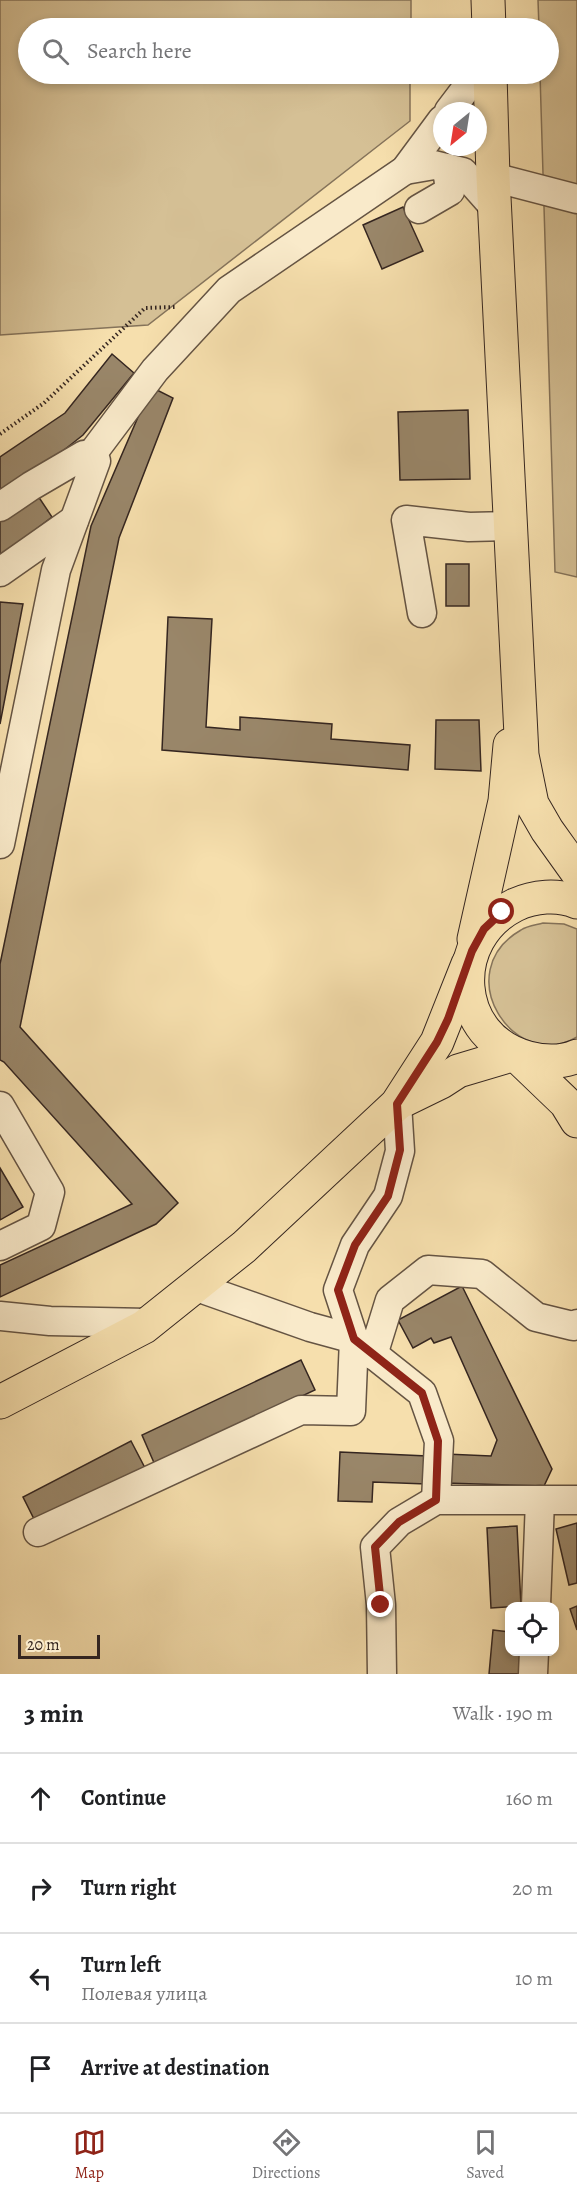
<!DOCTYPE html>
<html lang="en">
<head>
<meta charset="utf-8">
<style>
  body { margin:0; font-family:Alegreya,serif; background:#f2f2f2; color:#202124 }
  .controls { position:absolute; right:18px; bottom:18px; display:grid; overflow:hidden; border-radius:12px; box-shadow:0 3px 9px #0003 }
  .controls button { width:54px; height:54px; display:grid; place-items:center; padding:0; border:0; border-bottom:2px solid #e0e0e0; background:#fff; color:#202124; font:30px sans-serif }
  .compass { position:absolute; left:433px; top:102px; width:54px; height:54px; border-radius:50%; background:#fff; box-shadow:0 3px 9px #0003; rotate:210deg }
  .scale { position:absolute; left:18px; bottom:15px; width:82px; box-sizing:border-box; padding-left:6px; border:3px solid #352620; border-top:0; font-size:16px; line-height:21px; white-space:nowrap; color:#352620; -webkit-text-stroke:4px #f9eaca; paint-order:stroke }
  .stop { position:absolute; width:18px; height:18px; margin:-14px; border:4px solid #8f2418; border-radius:50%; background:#fff }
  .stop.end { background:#8f2418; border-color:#fff; box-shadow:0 2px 6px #0008 }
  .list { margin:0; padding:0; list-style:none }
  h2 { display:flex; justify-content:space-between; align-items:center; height:78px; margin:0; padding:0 24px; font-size:26px }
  h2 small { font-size:20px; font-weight:400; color:#757577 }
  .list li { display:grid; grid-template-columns:39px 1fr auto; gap:18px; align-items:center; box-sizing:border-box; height:90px; padding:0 24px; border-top:2px solid #e0e0e0 }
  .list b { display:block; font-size:22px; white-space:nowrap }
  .list p { margin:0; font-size:20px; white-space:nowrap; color:#757577 }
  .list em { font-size:20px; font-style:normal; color:#757577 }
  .icon { flex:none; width:33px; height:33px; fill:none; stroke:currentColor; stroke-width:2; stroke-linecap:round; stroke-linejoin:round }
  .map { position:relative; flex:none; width:577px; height:1674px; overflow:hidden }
  .search { position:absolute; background:#fff; box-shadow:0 3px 9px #0003; left:18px; right:18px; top:18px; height:66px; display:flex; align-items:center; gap:15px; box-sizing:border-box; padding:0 21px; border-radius:33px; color:#757577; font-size:22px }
  .sheet { height:438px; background:#fff }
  nav { display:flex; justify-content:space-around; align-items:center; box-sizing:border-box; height:84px; border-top:2px solid #e0e0e0; background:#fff; font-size:16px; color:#757577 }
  nav a { display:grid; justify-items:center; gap:3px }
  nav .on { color:#8f2418 }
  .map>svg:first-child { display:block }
</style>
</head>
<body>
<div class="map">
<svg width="577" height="1674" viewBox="0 0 577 1674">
  <rect width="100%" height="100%" fill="#f6dfad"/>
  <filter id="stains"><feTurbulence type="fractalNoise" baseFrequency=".00333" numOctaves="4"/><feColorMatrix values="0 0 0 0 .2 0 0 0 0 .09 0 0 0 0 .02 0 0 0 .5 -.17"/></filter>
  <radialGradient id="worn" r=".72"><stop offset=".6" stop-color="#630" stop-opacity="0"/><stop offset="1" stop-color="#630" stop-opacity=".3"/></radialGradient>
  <g fill="#d5c095" stroke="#85735a" stroke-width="1.5">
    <path d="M 0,0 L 411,0 L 411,28 L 28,28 L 28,74 L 410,74 L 410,121 L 148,325 L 0,335 Z"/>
    <path d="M 538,0 L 577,0 L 577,577 L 555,572 L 540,74 L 548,74 L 548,28 L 539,28 Z"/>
    <path d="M 543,923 L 564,924 L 577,929 L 577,1037 C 514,1074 448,972 521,930 C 527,926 536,925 543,923 Z"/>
  </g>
  <g fill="#998669" stroke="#352620" stroke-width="1.5">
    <path d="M 403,207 L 423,251 L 382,269 L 363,225 Z"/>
    <path d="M 112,354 L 134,373 L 83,435 L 64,450 L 0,493 L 0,457 L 65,413 Z"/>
    <path d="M 151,387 L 173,398 L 119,538 L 20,1027 L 178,1203 L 156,1224 L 0,1297 L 0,1265 L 132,1204 L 4,1062 L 0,1060 L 0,964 L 91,526 Z"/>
    <path d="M 468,410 L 470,479 L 400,480 L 398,412 Z"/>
    <path d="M 38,496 L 52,517 L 0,557 L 0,522 Z"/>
    <rect x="446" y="564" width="23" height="42"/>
    <path d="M 0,602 L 23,604 L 0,724 Z"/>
    <path d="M 168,617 L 212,619 L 206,727 L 240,730 L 240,717 L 332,724 L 331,739 L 410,745 L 408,770 L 162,750 Z"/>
    <path d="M 436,720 L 479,720 L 481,771 L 435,769 Z"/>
    <path d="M 0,1168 L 23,1207 L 0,1220 Z"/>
    <path d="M 462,1286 L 552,1469 L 544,1486 L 445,1483 L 446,1454 L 491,1456 L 497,1440 L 451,1337 L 434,1343 L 431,1338 L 413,1348 L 398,1320 Z"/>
    <path d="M 301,1360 L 315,1390 L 155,1465 L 142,1435 Z"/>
    <path d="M 131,1441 L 145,1468 L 36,1523 L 23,1497 Z"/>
    <path d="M 340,1452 L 427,1456 L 426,1484 L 373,1482 L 372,1502 L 338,1501 Z"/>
    <path d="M 577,1523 L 577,1583 L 569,1585 L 556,1529 Z"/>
    <path d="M 517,1526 L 521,1606 L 491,1608 L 487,1528 Z"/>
    <path d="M 577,1606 L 577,1630 L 570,1609 Z"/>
    <path d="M 493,1630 L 510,1632 L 510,1652 L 521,1652 L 519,1674 L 489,1674 Z"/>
  </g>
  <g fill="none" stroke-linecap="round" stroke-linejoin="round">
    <defs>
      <g id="minor">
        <path d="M 449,111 L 477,74"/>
        <path d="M 405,170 L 434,165 L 463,172 L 494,207"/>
        <path d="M 493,177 L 577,199"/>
        <path d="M 419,209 L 450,191 L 447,168"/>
        <path d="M 89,458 L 155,370 L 229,290 L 405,170 L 442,120"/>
        <path d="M 0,507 L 31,486 L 84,455 L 96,461 L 56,570 L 0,844"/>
        <path d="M 0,572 L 74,520"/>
        <path d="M 422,613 L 406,520 L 469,527 L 510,526"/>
        <path d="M 0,1106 L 50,1192 L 41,1226 L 0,1246"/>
        <path d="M 194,1286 L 310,1327 L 354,1339 L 422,1393 L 439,1441 L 436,1500"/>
        <path d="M 0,1316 L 50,1321 L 148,1323"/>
        <path d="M 373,1355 L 390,1300 L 428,1270 L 482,1274 L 536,1317 L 573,1326 L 577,1324"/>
        <path d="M 38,1532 L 301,1410 L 351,1411 L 354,1339 L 338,1290 L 355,1245 L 388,1196 L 400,1151 L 397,1104"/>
        <path d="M 536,1606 L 540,1500"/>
        <path d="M 382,1674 L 381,1605 L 375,1547 L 399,1522 L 436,1500 L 577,1500"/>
        <path d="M 533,1674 L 534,1652"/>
      </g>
      <g id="major">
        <path d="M 488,0 L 489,28"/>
        <path d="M 490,74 L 493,177 L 522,755 L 532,804 L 547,830 L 577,872"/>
        <path d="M 577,902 C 558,894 534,896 515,905 C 447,939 453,1038 528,1058 C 544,1062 561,1063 577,1056"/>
        <path d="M 474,939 L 505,801 L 510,745"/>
        <path d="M 398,1103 L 441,1082 L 458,1071 L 515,1054 L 566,1103 L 577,1121"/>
        <path d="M 0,1402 L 144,1327 L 244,1247 L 397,1104 L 437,1042 L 468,964"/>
      </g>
    </defs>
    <use href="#minor" stroke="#655443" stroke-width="31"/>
    <use href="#major" stroke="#352620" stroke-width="35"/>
    <path stroke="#352620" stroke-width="4" stroke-dasharray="1.5 3" stroke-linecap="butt" d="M 0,434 L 44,403 L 145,308 L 175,307"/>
    <use href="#minor" stroke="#f9eaca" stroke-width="28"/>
    <use href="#major" stroke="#f6dfad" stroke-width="33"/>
  </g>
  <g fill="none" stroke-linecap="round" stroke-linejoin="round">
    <path stroke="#8f2418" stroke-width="8" d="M 381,1605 L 375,1547 L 399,1522 L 436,1500 L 438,1441 L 422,1393 L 354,1339 L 338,1290 L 355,1245 L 388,1196 L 400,1150 L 397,1104 L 437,1042 L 448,1019 L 472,951 L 484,929 L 502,912"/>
  </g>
  <rect width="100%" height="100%" filter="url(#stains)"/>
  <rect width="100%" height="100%" fill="url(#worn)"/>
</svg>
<div class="controls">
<button><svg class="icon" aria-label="locate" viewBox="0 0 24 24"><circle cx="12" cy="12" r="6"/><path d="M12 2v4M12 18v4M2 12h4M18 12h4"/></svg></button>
</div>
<svg class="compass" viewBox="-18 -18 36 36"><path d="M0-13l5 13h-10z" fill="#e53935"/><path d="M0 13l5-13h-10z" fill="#757577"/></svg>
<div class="scale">20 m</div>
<div class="stop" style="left:502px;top:912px"></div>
<div class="stop end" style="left:381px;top:1605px"></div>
<div class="search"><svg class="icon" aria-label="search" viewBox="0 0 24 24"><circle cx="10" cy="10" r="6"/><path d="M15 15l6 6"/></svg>Search here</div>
</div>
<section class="sheet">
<h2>3 min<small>Walk · 190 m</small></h2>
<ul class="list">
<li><svg class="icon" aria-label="ahead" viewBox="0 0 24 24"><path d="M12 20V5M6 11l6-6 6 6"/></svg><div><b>Continue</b></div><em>160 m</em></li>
<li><svg class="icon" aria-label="right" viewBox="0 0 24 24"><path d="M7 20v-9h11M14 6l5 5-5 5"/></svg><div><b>Turn right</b></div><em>20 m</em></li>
<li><svg class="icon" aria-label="left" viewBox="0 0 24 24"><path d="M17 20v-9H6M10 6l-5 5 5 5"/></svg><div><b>Turn left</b><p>Полевая улица</p></div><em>10 m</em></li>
<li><svg class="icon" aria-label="arrive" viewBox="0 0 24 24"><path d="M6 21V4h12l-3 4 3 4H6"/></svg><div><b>Arrive at destination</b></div></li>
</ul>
</section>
<nav>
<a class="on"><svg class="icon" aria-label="map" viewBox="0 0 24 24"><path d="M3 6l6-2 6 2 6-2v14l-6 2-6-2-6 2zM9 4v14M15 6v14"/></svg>Map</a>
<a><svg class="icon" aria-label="directions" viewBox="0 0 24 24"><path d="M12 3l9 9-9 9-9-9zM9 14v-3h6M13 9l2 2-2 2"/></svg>Directions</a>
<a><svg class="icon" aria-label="saved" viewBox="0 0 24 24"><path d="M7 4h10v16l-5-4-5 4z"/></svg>Saved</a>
</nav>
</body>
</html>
